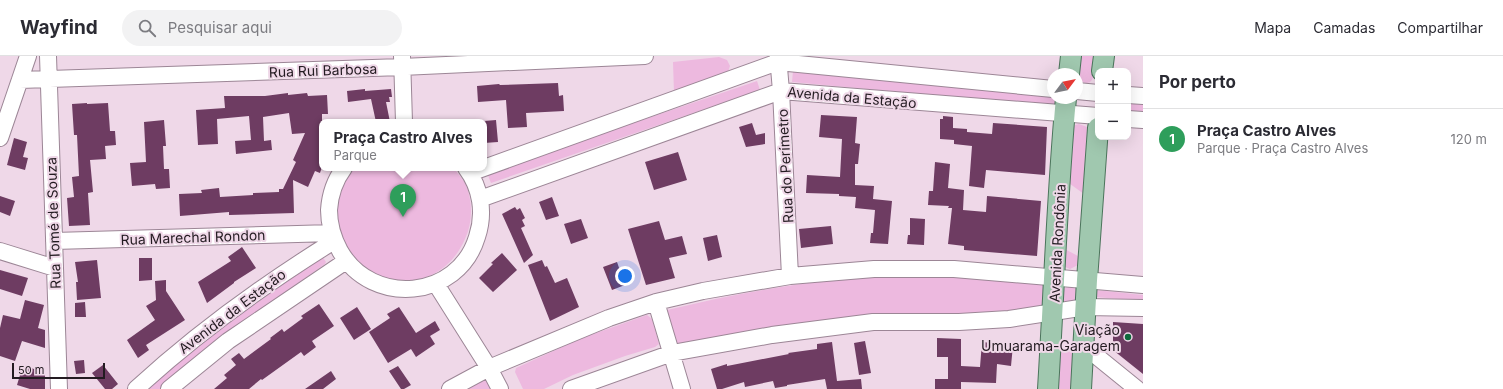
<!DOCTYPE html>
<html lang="pt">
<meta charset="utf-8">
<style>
:root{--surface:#fff;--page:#f2f2f3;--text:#2b2b33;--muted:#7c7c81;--line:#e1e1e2;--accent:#0e693c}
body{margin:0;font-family:Inter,sans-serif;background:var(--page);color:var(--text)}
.controls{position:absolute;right:12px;top:12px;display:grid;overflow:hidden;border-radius:8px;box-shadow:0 4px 16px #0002}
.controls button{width:36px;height:36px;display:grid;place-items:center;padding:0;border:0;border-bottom:1px solid var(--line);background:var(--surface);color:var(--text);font:20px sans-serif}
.compass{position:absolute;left:1047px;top:12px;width:36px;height:36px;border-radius:50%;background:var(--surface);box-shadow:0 4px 16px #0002;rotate:58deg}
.scale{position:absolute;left:12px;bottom:10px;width:93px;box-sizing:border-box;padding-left:4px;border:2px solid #231b21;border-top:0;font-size:11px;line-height:14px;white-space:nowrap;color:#231b21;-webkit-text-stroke:3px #efd8e8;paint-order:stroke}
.you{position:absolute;left:625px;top:220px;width:14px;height:14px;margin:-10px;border:3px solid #fff;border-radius:50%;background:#1a73e8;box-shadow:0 0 0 6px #1a73e833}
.badge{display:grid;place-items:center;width:26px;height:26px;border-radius:50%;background:var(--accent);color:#fff;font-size:13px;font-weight:700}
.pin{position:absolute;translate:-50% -33px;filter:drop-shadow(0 1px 2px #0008)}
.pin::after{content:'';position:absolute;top:21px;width:14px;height:12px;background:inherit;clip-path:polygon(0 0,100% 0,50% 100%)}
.popup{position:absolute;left:319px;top:63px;width:168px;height:52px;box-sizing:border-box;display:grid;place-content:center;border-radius:8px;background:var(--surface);filter:drop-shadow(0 1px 3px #0005);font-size:13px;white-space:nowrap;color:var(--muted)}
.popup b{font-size:15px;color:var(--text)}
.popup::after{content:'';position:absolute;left:50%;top:100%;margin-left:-8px;border:8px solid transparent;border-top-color:var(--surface)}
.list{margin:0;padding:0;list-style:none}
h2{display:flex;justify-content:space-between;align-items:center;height:52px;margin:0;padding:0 16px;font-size:17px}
h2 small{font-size:13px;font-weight:400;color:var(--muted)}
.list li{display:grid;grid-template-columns:26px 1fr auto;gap:12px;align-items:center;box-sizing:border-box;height:60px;padding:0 16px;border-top:1px solid var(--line)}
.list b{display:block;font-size:15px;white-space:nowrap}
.list p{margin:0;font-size:13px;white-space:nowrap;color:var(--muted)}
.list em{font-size:13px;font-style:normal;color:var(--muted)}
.icon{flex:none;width:22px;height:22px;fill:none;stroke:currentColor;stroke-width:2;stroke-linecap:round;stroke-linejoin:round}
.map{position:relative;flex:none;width:1143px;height:333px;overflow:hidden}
header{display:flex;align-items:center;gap:24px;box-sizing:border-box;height:56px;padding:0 20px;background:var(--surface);border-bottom:1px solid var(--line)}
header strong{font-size:19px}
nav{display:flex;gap:22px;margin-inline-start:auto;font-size:14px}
.search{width:280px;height:36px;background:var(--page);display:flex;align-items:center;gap:10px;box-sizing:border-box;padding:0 14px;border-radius:22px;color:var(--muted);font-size:15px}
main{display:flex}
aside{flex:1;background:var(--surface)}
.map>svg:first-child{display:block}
.green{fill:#edb9df}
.building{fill:#6e3c62}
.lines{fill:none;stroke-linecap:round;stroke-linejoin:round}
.minor-casing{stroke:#9c8696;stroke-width:18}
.major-casing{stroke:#4b745b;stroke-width:22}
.minor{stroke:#fff;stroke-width:16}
.major{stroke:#a0c8af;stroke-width:20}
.poi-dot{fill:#0e693c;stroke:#efd8e8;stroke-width:1.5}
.labels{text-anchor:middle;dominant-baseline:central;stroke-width:4;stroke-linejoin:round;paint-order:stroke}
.street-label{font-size:14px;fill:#231b21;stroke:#efd8e8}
.poi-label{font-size:14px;fill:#231b21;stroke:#efd8e8;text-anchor:end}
</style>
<header>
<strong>Wayfind</strong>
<div class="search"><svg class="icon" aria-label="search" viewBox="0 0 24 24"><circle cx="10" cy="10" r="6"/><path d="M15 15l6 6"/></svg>Pesquisar aqui</div>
<nav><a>Mapa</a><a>Camadas</a><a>Compartilhar</a></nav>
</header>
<main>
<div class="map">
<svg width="1143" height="333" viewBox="0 0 1143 333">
<rect width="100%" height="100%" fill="#efd8e8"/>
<path class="green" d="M1078,0H1096C1095,11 1096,37 1078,23Z
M719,1L727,4L730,10L728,16L674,37L673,6Z
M793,15L1053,39V42H1059L1058,51L792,26Z
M757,25L760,34L491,127L487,117Z
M1128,47L1143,49V60L1128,58Z
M1079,68L1087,71L1090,76L1084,138L1066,125L1071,73L1075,69Z
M351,112H454C457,117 462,122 465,127C473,144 473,166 465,183C429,265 309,214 340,130C342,124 347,118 351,112Z
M1061,191L1078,200V209L1070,213L1063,210Z
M322,200L326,206L325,208L257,256L163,333H148L177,307L252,248Z
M889,221L979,222L1034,226L1046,229L1047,252L992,258L964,257L933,258L836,264L788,269L678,291L667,254C722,241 777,230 833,224C852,222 870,222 889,221Z
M1071,231L1077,233L1079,245L1065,248L1063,246V234L1065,232Z
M1096,234L1143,239V245L1095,241Z
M647,259L652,263L659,288L655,291L625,300L573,319L544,333H523L515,316L516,312L582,282Z
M1065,291L1071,294L1074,300L1072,333H1055L1059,294Z
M481,322L488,324L492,333H462Z"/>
<path class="building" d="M558,27L559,40L563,39L564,55L526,57L527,71L508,72L506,44L478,46L477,30L499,28L500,29Z
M365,33V35L391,33L392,41H389L390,46H386L390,66H376L371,43L348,46L347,35Z
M288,37V39L307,37L308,40L327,39L328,58H322V111L320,117L315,115L308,131L293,124L294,157L229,159V156L180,160L179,138L202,137L201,134L219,132L220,141L253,139V137L279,136V133H283L296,106L293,104L305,77L292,78L289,57L263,61L264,85L271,84L272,94L236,98L235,85L251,84L249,60L217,63L218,88L198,89L196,54L225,52L224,40H265Z
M87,47V48L108,47L110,75H115L116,89L105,90L106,103L90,104L93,136L88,137L90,169L69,170L67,142L74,141L72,121L79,120L77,79H74L72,48Z
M821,59L857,61L855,87L860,88L858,108H855V129L874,130L873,143L892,145L888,188L870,187L871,177H873L875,154L855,152L856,141L839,140V138L806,137L807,119L840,121L842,83L819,81Z
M943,60L953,61V72L967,73V76L992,78L993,67L1047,71L1045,119L986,114L984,132L969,130L972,90L954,88V84L940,83V63H943Z
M164,64L166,90H163L164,113H169L170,132L156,133L155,128L132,130L130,107L146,106L144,66Z
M496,64L498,86L484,87V65Z
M752,67L756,79L765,77V88L746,91L739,71Z
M14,82L27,86L23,101L28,102L25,114L7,109Z
M678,96L687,124L654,134L645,106Z
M935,106L950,108L948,132L964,134L963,154L986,156L987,140L1041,145L1037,200L964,194V190L948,188L952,152H948L949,150L928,149L929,135H933Z
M0,140L15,145L10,160L0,156Z
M552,141L559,160L546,164L539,146Z
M515,151L517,154L520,152L525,162L522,164L525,170L521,172L533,199L524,207L502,158Z
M910,162L925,163L924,189L907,188L908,179H910Z
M581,163L588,182L571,188L564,168Z
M659,165L665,184L682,180L687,198L669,202L675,222L646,229L628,173Z
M831,170L833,188L801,192L799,173Z
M717,179L722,201L708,205L703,182Z
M242,191L256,212L234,226V227L207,247L198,226L231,205L228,201Z
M502,197L517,214L493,236L479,222L493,208L491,207Z
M139,202H152V224L139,225Z
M97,204L101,242L77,244L76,226H78L75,206Z
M542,204L545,211L547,210L555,227L567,222L579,251L550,265L528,209Z
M617,206L625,229L612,234L603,211Z
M0,214L28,222L22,240L0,233Z
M166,224V235L185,264L146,289L149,294L138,302L127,284L155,264L146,250L156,244L155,225Z
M25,244L44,249L38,272L45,274V292L22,285L15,305L0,300V272L3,259L20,263Z
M85,246L86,261H75V247Z
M319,248L334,270L312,285L316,291L304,300L301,296L262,324L261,323L249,333H214L227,322L224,319L236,309L231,303L239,297L244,303L271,283L270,282L282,273L284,276L303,262L301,260Z
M357,251L371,273L354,284L340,262Z
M399,251L416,277L435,265L440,274L430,280L435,288L416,301L411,293L388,307L369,276L390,262L387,258Z
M1113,266L1143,268V318L1113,294Z
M937,282L961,283V310L980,311L982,286L1013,289L1011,310L997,308L996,327L961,326V333H935V323H948V301H937Z
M865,285L871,317L859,319L854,287Z
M832,286L837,325L861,323L862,333H827L825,323L787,329V330L775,332L773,325L745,331L744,326L722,333H717L711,313L727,308V310L789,298L788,297L817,293V288Z
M84,304L85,317L76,318L74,305Z
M23,309L45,317V333H30L17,329Z
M103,309L118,328L112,333H105L92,317Z
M398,310L411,329L404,333H401L389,315Z
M331,315L336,323L323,333H305Z"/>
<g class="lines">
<defs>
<path id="minor" d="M48,0L59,333
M402,0L404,66
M778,0L781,35L790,220
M20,24L402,11L645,0
M1077,35L1098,37
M1128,39L1143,40
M1128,63L1143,64
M0,82L28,0
M344,112C335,124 330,139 329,154C329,169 333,182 340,195C372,251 458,244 477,181C485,157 481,132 466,112
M470,117L778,6L1053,33
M480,143L781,35L1098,60
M54,185L332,177
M0,195L55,212
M436,228L489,312L500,333
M656,246L682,333
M1084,290L1137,333
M136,333C198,276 263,229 334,185
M169,333L228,285L346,205
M450,333L489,312L609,262L656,246L703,235L790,220L874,213H954L1143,229
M571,333L672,297L772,279L873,266H959L1009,263L1086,251L1143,252"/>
<path id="major" d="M1102,15L1104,0
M1069,18L1071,0
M1048,333C1054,236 1057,139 1066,42
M1081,333L1087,224L1098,72"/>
</defs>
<use href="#minor" class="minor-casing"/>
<use href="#major" class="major-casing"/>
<use href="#minor" class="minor"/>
<use href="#major" class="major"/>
</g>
<circle class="poi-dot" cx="1128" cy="281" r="4"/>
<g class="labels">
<g class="street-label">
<text transform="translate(323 14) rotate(-2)">Rua Rui Barbosa</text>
<text transform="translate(852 41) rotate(5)">Avenida da Estação</text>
<text transform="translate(785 110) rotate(-93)">Rua do Perímetro</text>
<text transform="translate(53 167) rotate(-92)">Rua Tomé de Souza</text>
<text transform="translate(193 181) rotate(-2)">Rua Marechal Rondon</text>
<text transform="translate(1057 187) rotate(-87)">Avenida Rondônia</text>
<text transform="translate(232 255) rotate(-37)">Avenida da Estação</text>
</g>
<g class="poi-label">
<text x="1120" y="273">Viação<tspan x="1120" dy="16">Umuarama-Garagem</tspan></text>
</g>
</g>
</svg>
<div class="controls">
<button>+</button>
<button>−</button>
</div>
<svg class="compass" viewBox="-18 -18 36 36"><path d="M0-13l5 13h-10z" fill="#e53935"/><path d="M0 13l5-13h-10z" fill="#7c7c81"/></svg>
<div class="scale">50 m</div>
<div class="you"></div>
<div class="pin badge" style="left:403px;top:161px;background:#2e9e5b">1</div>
<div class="popup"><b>Praça Castro Alves</b>Parque</div>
</div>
<aside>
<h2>Por perto<small></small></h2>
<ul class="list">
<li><span class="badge" style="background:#2e9e5b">1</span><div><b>Praça Castro Alves</b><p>Parque · Praça Castro Alves</p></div><em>120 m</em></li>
</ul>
</aside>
</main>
